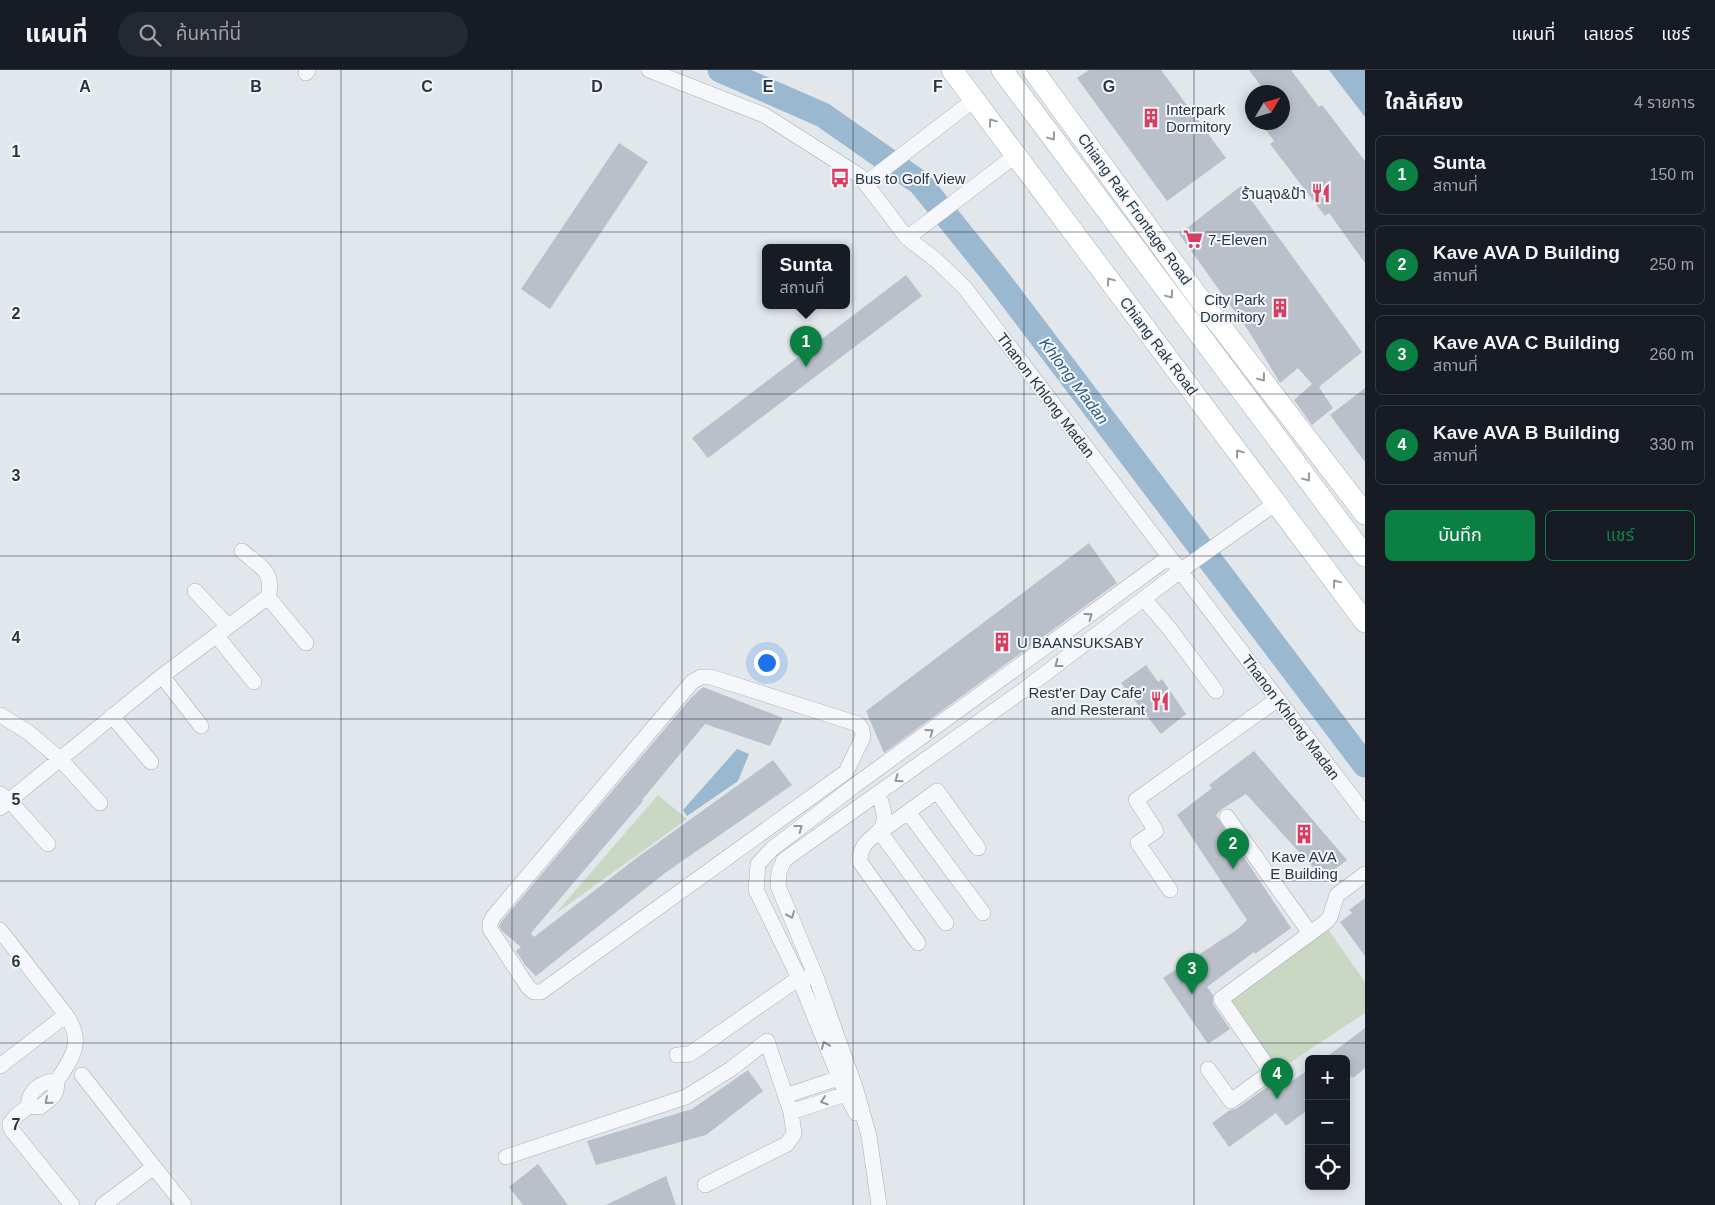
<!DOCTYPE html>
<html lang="th">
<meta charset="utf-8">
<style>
:root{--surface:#171b24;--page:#242831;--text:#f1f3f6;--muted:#9ea1a6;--line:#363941;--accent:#0b8043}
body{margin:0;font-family:Arial,"Noto Sans Thai",sans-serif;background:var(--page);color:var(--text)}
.controls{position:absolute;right:15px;bottom:15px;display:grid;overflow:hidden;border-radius:8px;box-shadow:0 2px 12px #0003}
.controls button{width:45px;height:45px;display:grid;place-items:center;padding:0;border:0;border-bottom:1px solid var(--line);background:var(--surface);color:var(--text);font:25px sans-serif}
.compass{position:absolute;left:1245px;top:15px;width:45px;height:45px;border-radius:50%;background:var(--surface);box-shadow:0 2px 12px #0003;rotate:52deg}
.you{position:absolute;left:766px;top:592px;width:18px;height:18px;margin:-12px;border:4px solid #fff;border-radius:50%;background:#1a73e8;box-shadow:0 0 0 8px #1a73e833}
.badge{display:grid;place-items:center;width:32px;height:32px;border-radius:50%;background:var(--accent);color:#fff;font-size:16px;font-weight:700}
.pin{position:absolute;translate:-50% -41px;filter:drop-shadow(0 1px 2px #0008)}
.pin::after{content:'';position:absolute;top:26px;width:18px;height:15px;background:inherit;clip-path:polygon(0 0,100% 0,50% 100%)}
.popup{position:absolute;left:762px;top:174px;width:88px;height:65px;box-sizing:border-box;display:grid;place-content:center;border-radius:8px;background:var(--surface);filter:drop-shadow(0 1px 4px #0005);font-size:16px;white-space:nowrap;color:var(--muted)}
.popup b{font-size:19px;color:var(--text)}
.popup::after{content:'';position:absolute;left:50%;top:100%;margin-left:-10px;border:10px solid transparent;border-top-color:var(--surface)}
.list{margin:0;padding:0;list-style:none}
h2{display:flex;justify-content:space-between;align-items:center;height:65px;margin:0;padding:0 20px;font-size:21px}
h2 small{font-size:16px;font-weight:400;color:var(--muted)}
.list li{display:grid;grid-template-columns:32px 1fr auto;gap:15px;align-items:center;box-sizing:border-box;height:80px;margin:0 10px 10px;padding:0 10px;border:1px solid var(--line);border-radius:8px}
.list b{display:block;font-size:19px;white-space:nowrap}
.list p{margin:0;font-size:16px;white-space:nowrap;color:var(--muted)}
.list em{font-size:16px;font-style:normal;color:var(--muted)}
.actions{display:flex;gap:10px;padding:15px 20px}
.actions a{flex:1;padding:11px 0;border:1px solid var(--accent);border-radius:8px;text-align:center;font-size:18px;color:var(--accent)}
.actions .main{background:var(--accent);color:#fff}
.icon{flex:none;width:28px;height:28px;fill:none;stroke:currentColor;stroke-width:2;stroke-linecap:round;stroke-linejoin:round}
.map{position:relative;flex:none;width:1365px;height:1135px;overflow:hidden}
header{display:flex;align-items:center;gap:30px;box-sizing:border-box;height:70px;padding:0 25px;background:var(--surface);border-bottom:1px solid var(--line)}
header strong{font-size:24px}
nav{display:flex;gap:28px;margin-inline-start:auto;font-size:18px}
.search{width:350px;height:45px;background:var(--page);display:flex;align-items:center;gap:12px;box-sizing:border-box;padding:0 18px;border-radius:28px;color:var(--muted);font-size:19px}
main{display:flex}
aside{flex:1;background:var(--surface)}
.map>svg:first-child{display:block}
.green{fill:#c9d7c3}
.water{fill:#9ab8cf}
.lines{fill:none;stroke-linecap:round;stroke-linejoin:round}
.river{stroke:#9ab8cf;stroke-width:25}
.building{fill:#b9c0ca}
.street-casing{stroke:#a6aeb7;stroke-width:16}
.secondary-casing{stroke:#a6aeb7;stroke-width:22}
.street{stroke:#f6f7fa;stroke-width:15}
.secondary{stroke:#fff;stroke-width:21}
.oneway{stroke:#949aa2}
.oneway2{stroke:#8f96a0}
.grid{fill:none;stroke:#283546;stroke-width:1;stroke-opacity:0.55}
.labels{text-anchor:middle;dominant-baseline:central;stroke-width:4;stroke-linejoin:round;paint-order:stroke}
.poi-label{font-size:15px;fill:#283546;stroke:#f2f6f9;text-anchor:start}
.street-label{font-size:15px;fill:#283546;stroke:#f2f6f9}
.water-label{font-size:16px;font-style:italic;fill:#2e587e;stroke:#f2f6f9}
.grid-label{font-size:16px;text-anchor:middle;font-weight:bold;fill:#283546;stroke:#f2f6f9;stroke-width:4;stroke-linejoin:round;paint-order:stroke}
</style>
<header>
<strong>แผนที่</strong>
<div class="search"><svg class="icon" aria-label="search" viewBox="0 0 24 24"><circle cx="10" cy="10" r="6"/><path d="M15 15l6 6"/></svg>ค้นหาที่นี่</div>
<nav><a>แผนที่</a><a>เลเยอร์</a><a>แชร์</a></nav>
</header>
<main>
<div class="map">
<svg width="1365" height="1135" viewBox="0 0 1365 1135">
<rect width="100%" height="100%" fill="#e2e7ec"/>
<path class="green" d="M658,725L687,749L555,844Z
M1323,852L1365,912V943L1276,1002L1221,924Z"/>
<path class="water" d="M1329,0H1365V47Z
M737,679L749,684L738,711L687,746L683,740Z"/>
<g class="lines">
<path class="river" d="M720,0L823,45L920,113L999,211L1365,695"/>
</g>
<path class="building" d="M1089,0H1161L1226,88L1167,131L1077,8Z
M1249,0H1291L1319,37L1322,35L1365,91V193L1329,143L1325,146L1270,74L1274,71L1260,52H1282V22H1252L1261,16Z
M619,73L648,92L550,239L521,219Z
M1241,116L1362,282L1319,317L1333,338L1312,355L1294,330L1312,314L1298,298L1280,313L1250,263L1179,164Z
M906,205L922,226L708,388L692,368Z
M1365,318V392L1330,345Z
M1089,473L1117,513L884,683L866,641Z
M1146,595L1158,612L1162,609L1186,644L1161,664L1121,613Z
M703,617L783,648L770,676L705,654L642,730L643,731L531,863L534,867L638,787L773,690L792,715L665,803L536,906L525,895L516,881L521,877L502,861L499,856L501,852L691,628Z
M1254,681L1347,790L1323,808L1246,724L1222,739L1216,745L1291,858L1255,884L1254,882L1207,917L1213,925V934L1230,959L1208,974L1163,908L1238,859L1247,850L1177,745L1212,718L1209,715Z
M1365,828V886L1340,852L1352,843L1349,840Z
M1365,958V998L1353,1008L1352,1006L1346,1011V989H1324Z
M1309,999V1039L1286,1056L1276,1043L1229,1077L1212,1053L1230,1040L1236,1039L1274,1012L1280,1020Z
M748,1000L763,1021L706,1065L596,1095L587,1071L692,1039Z
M538,1094L568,1135H523L509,1117Z
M666,1106L676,1135H606Z"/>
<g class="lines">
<defs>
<path id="street" d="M649,0L764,45L860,106L907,168L936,190L965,218L1365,744
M306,3L308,0
M866,113L975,29
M907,168L1016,85
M195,521L228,556
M268,527L306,573
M1144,529L1169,558L1216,621
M216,565L254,612
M162,606L201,656
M701,607H711L858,654L862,660L863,667L846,702L541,922H534L528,917L490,859V853L493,847L692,612Z
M0,645L28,662L61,690L100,733
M112,646L151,692
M0,724L9,730L48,774
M878,724C899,773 859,758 860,792L918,873
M0,738L162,606L268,527C275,501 259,496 242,481
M908,742L937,721L978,778
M1227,747L1310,863
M1170,820L1138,773L1156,761L1136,730L1278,629
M946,853L880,762L908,742L983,843
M0,860L66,945C85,972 72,988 56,1012C59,1025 49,1030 40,1037L29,1036
M677,985L690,984L799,908H807
M0,996L66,945
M1208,999L1231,1031L1271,1002L1221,929L1327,851L1330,847L1337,825L1365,804
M82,1005L154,1097
M785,1026L839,1008L848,1007
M29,1036L16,1046L10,1054L11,1059L72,1135
M29,1036C26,1023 43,1009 56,1012
M791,1042L855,1021
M856,1043L846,1024L799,908L756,820L758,794L772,779L854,716L1169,487
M506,1087L686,1027L731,999L767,971L791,1042L794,1064L787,1074L705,1115
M103,1135L154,1097L184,1135
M879,1135L869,1066L856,1020L816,907L778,816L779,802L784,790L1025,619L1180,501L1276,433"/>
<path id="secondary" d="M952,0L1365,552
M1002,0L1365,486
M1033,0L1199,228L1365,444"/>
</defs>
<use href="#street" class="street-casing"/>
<use href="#secondary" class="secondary-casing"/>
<use href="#street" class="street"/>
<use href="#secondary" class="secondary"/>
</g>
<defs><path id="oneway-chevron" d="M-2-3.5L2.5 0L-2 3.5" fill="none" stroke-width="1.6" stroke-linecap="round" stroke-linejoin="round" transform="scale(1.25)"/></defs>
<g class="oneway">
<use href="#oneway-chevron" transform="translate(992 52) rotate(-127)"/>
<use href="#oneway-chevron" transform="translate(1052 67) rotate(53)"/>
<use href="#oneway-chevron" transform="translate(1110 211) rotate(-127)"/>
<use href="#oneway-chevron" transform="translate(1170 225) rotate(53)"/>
<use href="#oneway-chevron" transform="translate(1262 308) rotate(53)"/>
<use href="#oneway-chevron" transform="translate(1239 383) rotate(-127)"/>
<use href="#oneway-chevron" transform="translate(1307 408) rotate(53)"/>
<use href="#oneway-chevron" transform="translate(1336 513) rotate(-127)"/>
</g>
<g class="oneway2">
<use href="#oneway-chevron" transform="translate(1089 546) rotate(-36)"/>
<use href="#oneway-chevron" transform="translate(1058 594) rotate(143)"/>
<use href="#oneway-chevron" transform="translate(930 662) rotate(-36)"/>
<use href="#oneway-chevron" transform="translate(898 709) rotate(145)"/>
<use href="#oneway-chevron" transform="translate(799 758) rotate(-37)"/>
<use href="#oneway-chevron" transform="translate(791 845) rotate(66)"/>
<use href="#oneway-chevron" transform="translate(825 975) rotate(-112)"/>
<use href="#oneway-chevron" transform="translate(48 1031) rotate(139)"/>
<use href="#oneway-chevron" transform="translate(824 1031) rotate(162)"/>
</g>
<path class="grid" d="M171,0V1135M341,0V1135M512,0V1135M682,0V1135M853,0V1135M1024,0V1135M1194,0V1135M0,162H1365M0,324H1365M0,486H1365M0,649H1365M0,811H1365M0,973H1365"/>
<defs>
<symbol id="building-bare" viewBox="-9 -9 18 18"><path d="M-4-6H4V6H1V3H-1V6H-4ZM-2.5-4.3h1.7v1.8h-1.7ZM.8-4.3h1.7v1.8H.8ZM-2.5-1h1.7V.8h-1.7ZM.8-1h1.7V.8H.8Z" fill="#db3d61" stroke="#f2f6f9" stroke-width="2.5" paint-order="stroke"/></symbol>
<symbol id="bus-bare" viewBox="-9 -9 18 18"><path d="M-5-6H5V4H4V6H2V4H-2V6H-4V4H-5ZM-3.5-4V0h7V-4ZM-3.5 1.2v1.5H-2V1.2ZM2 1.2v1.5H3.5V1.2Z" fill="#db3d61" stroke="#f2f6f9" stroke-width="2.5" paint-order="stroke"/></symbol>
<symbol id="restaurant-bare" viewBox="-9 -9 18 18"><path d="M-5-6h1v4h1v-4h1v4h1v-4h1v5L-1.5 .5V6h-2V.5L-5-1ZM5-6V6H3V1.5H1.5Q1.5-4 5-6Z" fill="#db3d61" stroke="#f2f6f9" stroke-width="2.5" paint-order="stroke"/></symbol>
<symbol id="supermarket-bare" viewBox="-9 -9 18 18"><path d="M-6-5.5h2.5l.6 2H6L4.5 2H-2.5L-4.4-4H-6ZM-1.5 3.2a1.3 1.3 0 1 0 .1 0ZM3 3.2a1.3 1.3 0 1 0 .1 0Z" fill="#db3d61" stroke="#f2f6f9" stroke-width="2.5" paint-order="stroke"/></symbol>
</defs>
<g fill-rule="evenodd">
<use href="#building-bare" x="1137" y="34" width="28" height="28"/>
<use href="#bus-bare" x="826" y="94" width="28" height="28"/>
<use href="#restaurant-bare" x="1307" y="109" width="28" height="28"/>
<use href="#supermarket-bare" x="1179" y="155" width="28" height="28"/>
<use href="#building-bare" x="1266" y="224" width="28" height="28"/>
<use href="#building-bare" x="988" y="558" width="28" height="28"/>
<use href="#restaurant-bare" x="1146" y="617" width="28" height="28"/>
<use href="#building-bare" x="1290" y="750" width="28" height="28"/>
</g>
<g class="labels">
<g class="poi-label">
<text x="1166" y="39">Interpark<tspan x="1166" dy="17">Dormitory</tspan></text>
<text x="855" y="108">Bus to Golf View</text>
<text x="1306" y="123" text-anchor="end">ร้านลุง&amp;ป้า</text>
<text x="1208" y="169">7-Eleven</text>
<text x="1265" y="229" text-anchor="end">City Park<tspan x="1265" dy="17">Dormitory</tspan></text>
<text x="1017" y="572">U BAANSUKSABY</text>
<text x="1145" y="622" text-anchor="end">Rest'er Day Cafe'<tspan x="1145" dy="17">and Resterant</tspan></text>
<text x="1304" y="786" text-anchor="middle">Kave AVA<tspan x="1304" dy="17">E Building</tspan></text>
</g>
<g class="street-label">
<text transform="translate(1135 139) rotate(54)">Chiang Rak Frontage Road</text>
<text transform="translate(1159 276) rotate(53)">Chiang Rak Road</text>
<text transform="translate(1046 325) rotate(53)">Thanon Khlong Madan</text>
<text transform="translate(1291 647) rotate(53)">Thanon Khlong Madan</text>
</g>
<g class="water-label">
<text transform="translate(1074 311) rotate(53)">Khlong Madan</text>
</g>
</g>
<g class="grid-label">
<text x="85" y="22">A</text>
<text x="256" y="22">B</text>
<text x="427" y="22">C</text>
<text x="597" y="22">D</text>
<text x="768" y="22">E</text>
<text x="938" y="22">F</text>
<text x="1109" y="22">G</text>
<text x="16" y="87">1</text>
<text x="16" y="249">2</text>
<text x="16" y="411">3</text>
<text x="16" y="573">4</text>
<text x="16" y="735">5</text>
<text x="16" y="897">6</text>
<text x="16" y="1060">7</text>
</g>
</svg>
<div class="controls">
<button>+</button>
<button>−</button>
<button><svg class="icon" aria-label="locate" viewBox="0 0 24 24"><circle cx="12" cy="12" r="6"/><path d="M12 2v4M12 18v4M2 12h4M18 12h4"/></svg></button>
</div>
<svg class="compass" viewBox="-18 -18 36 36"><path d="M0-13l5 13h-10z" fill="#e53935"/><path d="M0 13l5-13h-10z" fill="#9ea1a6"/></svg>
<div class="you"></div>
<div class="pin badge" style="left:806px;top:297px">1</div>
<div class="popup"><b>Sunta</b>สถานที่</div>
<div class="pin badge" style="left:1233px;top:799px">2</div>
<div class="pin badge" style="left:1192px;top:924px">3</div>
<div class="pin badge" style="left:1277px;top:1029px">4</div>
</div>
<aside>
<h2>ใกล้เคียง<small>4 รายการ</small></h2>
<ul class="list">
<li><span class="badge">1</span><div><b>Sunta</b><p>สถานที่</p></div><em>150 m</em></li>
<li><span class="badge">2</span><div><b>Kave AVA D Building</b><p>สถานที่</p></div><em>250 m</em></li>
<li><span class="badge">3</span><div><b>Kave AVA C Building</b><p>สถานที่</p></div><em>260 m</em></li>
<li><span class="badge">4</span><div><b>Kave AVA B Building</b><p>สถานที่</p></div><em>330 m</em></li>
</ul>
<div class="actions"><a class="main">บันทึก</a><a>แชร์</a></div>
</aside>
</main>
